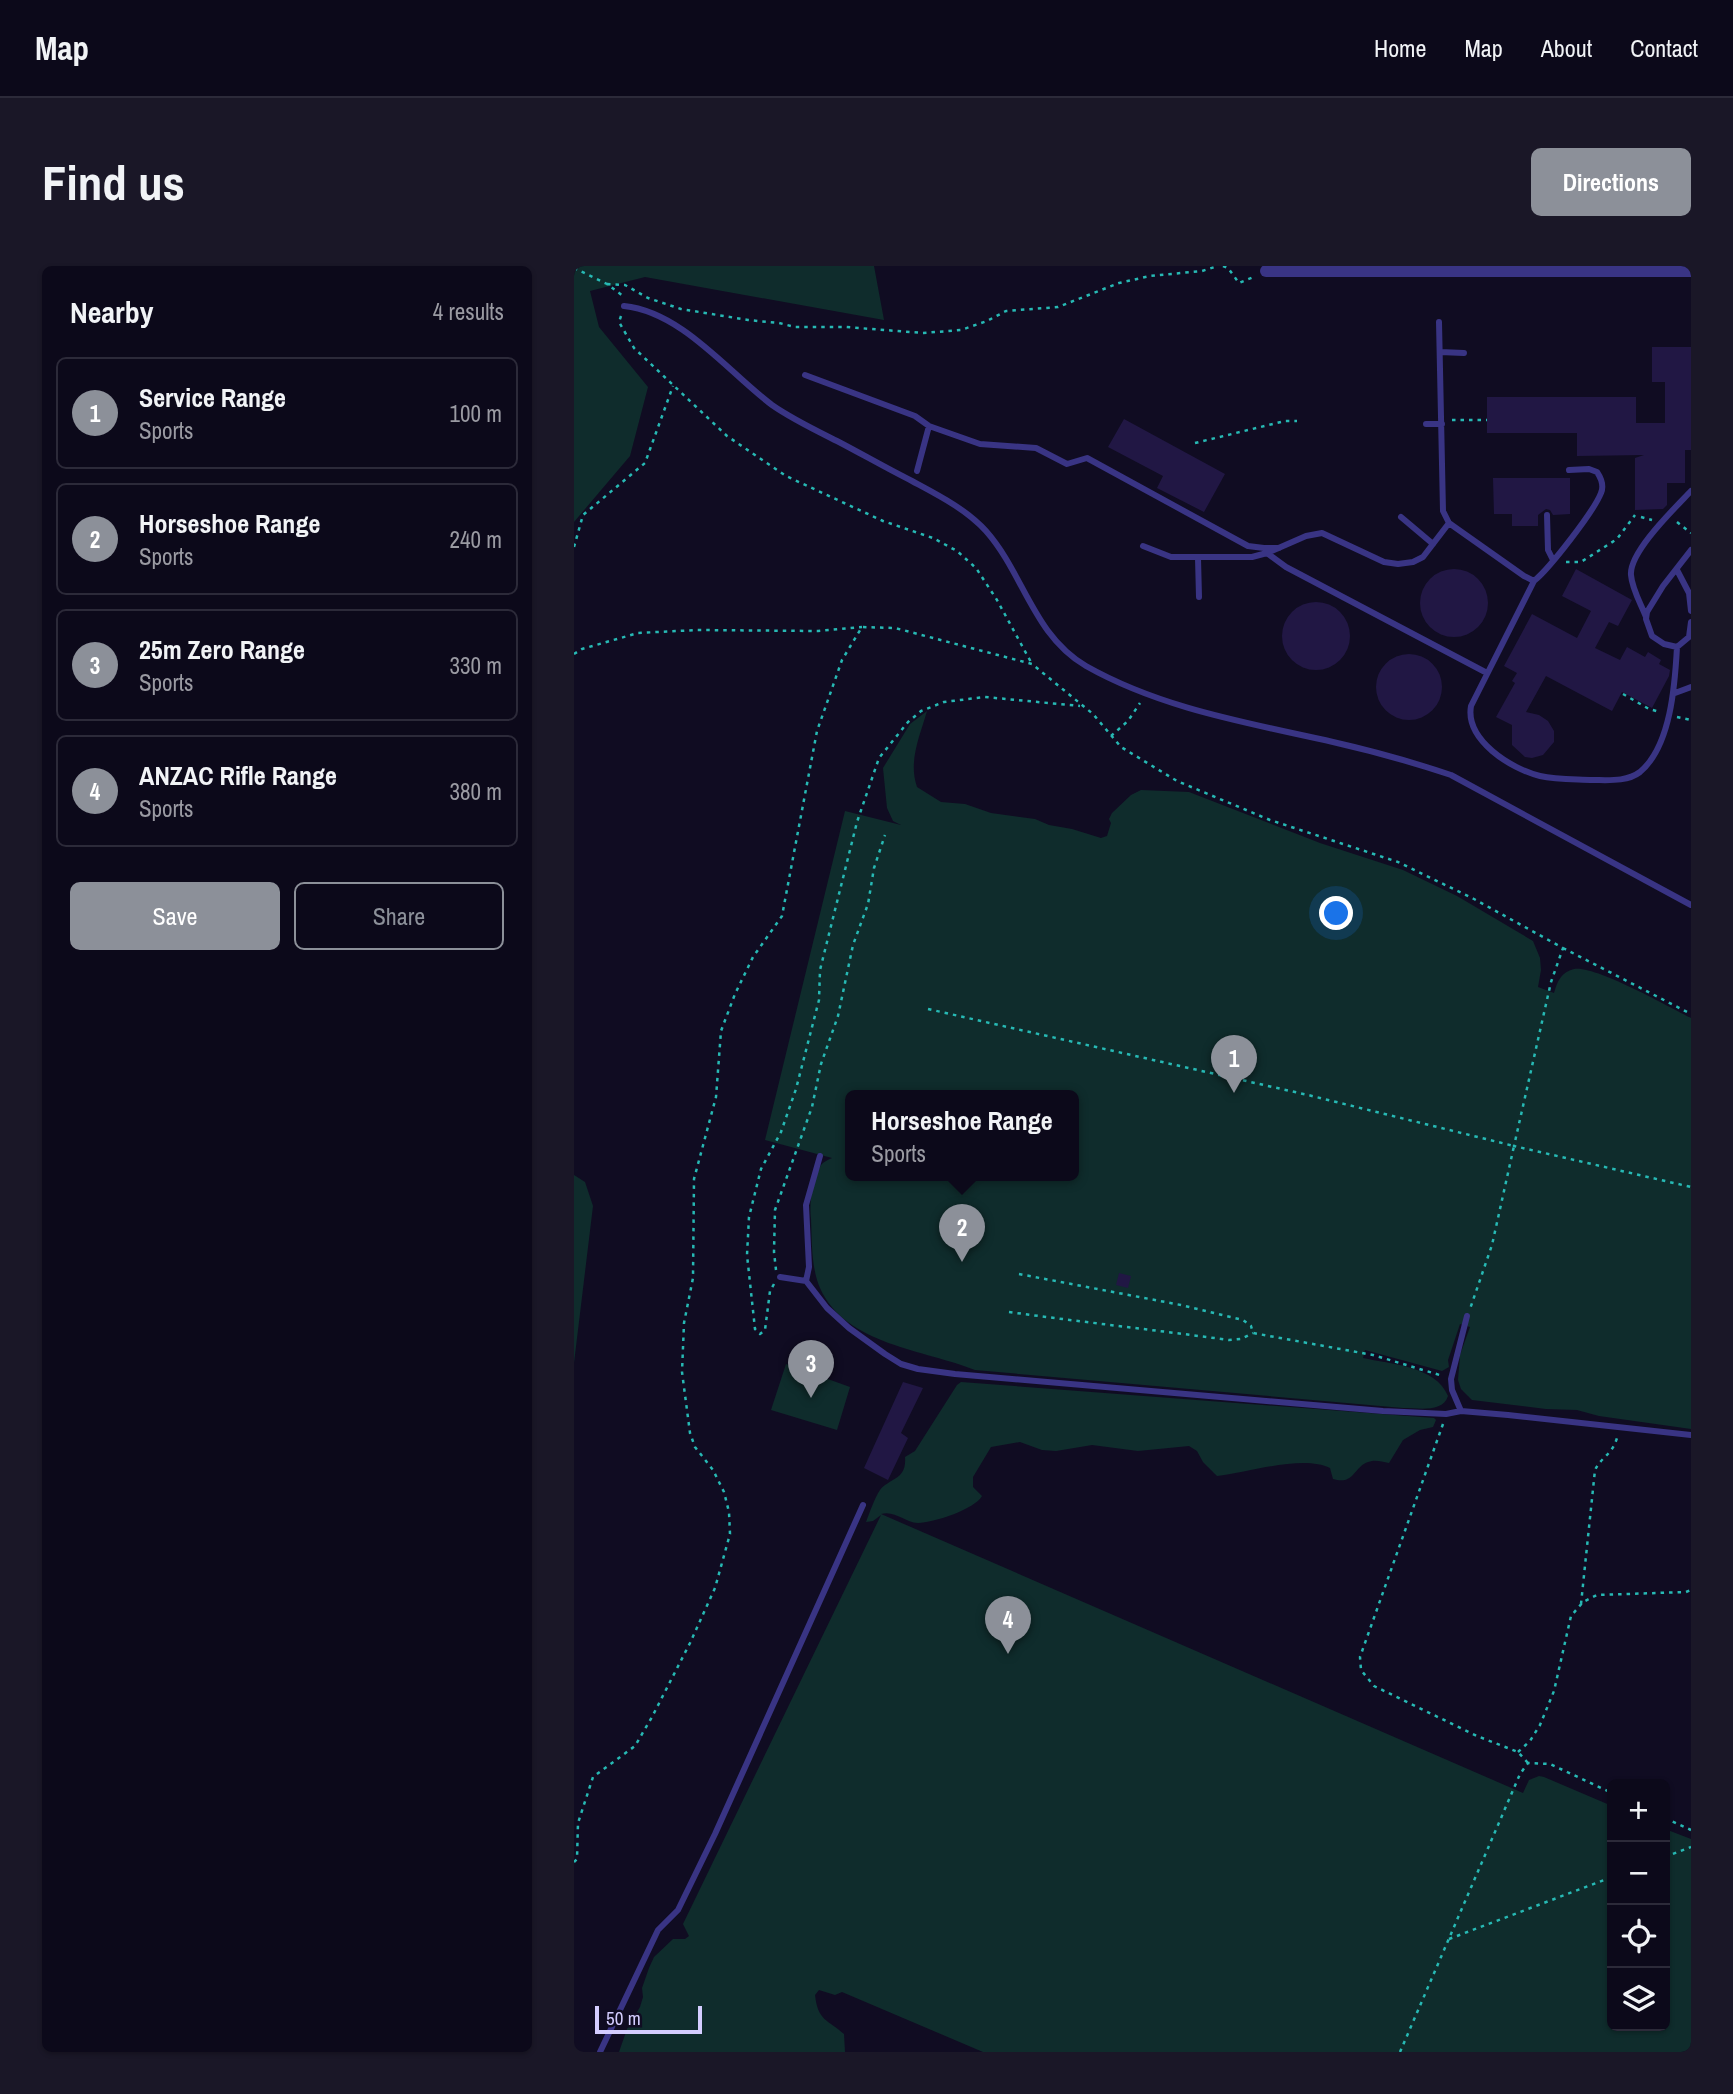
<!DOCTYPE html>
<meta charset="utf-8">
<style>
:root{--surface:#0c091a;--page:#1a1727;--text:#f1f3f6;--muted:#9a9aa2;--line:#2c2a39;--accent:#8c9099}
body{margin:0;font-family:"Archivo Narrow",sans-serif;background:var(--page);color:var(--text)}
.controls{position:absolute;right:21px;bottom:21px;display:grid;overflow:hidden;border-radius:10px;box-shadow:0 2px 5px #0004}
.controls button{width:63px;height:63px;display:grid;place-items:center;padding:0;border:0;border-bottom:2px solid var(--line);background:var(--surface);color:var(--text);font:35px sans-serif}
.scale{position:absolute;left:21px;bottom:18px;width:107px;box-sizing:border-box;padding-left:7px;border:4px solid #d4cdff;border-top:0;font-size:19px;line-height:24px;white-space:nowrap;color:#d4cdff;-webkit-text-stroke:5px #100c22;paint-order:stroke}
.you{position:absolute;left:763px;top:648px;width:24px;height:24px;margin:-18px;border:5px solid #fff;border-radius:50%;background:#1a73e8;box-shadow:0 0 0 10px #1a73e833}
.badge{display:grid;place-items:center;width:46px;height:46px;border-radius:50%;background:var(--accent);color:#fff;font-size:23px;font-weight:700}
.pin{position:absolute;translate:-50% -58px;filter:drop-shadow(0 2px 4px #0008)}
.pin::after{content:'';position:absolute;top:37px;width:24px;height:21px;background:inherit;clip-path:polygon(0 0,100% 0,50% 100%)}
.popup{position:absolute;left:271px;top:824px;width:234px;height:91px;box-sizing:border-box;display:grid;place-content:center;border-radius:10px;background:var(--surface);filter:drop-shadow(0 2px 5px #0005);font-size:23px;white-space:nowrap;color:var(--muted)}
.popup b{font-size:26px;color:var(--text)}
.popup::after{content:'';position:absolute;left:50%;top:100%;margin-left:-14px;border:14px solid transparent;border-top-color:var(--surface)}
.list{margin:0;padding:0;list-style:none}
h2{display:flex;justify-content:space-between;align-items:center;height:91px;margin:0;padding:0 28px;font-size:30px}
h2 small{font-size:23px;font-weight:400;color:var(--muted)}
.list li{display:grid;grid-template-columns:46px 1fr auto;gap:21px;align-items:center;box-sizing:border-box;height:112px;margin:0 14px 14px;padding:0 14px;border:2px solid var(--line);border-radius:10px}
.list b{display:block;font-size:26px;white-space:nowrap}
.list p{margin:0;font-size:23px;white-space:nowrap;color:var(--muted)}
.list em{font-size:23px;font-style:normal;color:var(--muted)}
.actions{display:flex;gap:14px;padding:21px 28px}
.actions a{flex:1;padding:16px 0;border:2px solid var(--accent);border-radius:10px;text-align:center;font-size:24px;color:var(--accent)}
.actions .main{background:var(--accent);color:#fff}
.icon{flex:none;width:38px;height:38px;fill:none;stroke:currentColor;stroke-width:2;stroke-linecap:round;stroke-linejoin:round}
.map{position:relative;flex:none;width:1117px;height:1786px;overflow:hidden;border-radius:10px}
header{display:flex;align-items:center;gap:42px;box-sizing:border-box;height:98px;padding:0 35px;background:var(--surface);border-bottom:2px solid var(--line)}
header strong{font-size:33px}
nav{display:flex;gap:38px;margin-inline-start:auto;font-size:24px}
.intro{display:flex;align-items:center;justify-content:space-between;box-sizing:border-box;height:168px;padding:0 42px}
h1{margin:0;font-size:49px}
.button{padding:18px 32px;border-radius:10px;background:var(--accent);color:#fff;font-size:24px;font-weight:700}
main{display:flex;gap:42px;padding:0 42px}
aside{flex:1;background:var(--surface);border-radius:10px;box-shadow:0 2px 5px #0004}
.map>svg:first-child{display:block}
.green{fill:#0f2c2c;fill-rule:evenodd}
.building{fill:#211744}
.lines{fill:none;stroke-linecap:round;stroke-linejoin:round}
.path{stroke:#27b9b4;stroke-width:2.5;stroke-dasharray:3.5 5;stroke-linecap:butt}
.lane{stroke:#393484;stroke-width:6}
.street{stroke:#393484;stroke-width:12}
</style>
<header>
<strong>Map</strong>
<nav><a>Home</a><a>Map</a><a>About</a><a>Contact</a></nav>
</header>
<div class="intro"><h1>Find us</h1><a class="button">Directions</a></div>
<main>
<aside>
<h2>Nearby<small>4 results</small></h2>
<ul class="list">
<li><span class="badge">1</span><div><b>Service Range</b><p>Sports</p></div><em>100 m</em></li>
<li><span class="badge">2</span><div><b>Horseshoe Range</b><p>Sports</p></div><em>240 m</em></li>
<li><span class="badge">3</span><div><b>25m Zero Range</b><p>Sports</p></div><em>330 m</em></li>
<li><span class="badge">4</span><div><b>ANZAC Rifle Range</b><p>Sports</p></div><em>380 m</em></li>
</ul>
<div class="actions"><a class="main">Save</a><a>Share</a></div>
</aside>
<div class="map">
<svg width="1117" height="1786" viewBox="0 0 1117 1786">
<rect width="100%" height="100%" fill="#100c22"/>
<path class="green" d="M0,0H300L310,54L71,11L16,25L25,61L74,121L56,190L0,256Z
M353,445C346,470 334,495 343,521L367,536L391,538L417,547L461,553L475,559L498,563L527,572L533,570L537,557L535,553L538,547L557,529L567,524L615,526L746,577L829,604L883,630L959,675L966,692L967,704L964,721L980,727C983,716 987,706 1000,703C1021,699 1095,741 1117,752V1163L1025,1150L1003,1144L972,1143L898,1134L887,1123L884,1114L886,1089L896,1061L886,1058L874,1094L875,1101L868,1105L791,1084L789,1092C816,1098 862,1100 874,1130C869,1147 844,1142 829,1142L401,1104C352,1084 271,1079 246,1022C237,1001 238,975 237,953C235,938 238,915 246,901C248,896 254,894 258,892L191,874L271,545L327,559L319,555L313,542L309,502L336,458ZM276,830H500V910H276Z
M0,909L11,916L19,940L0,1097Z
M212,1098L276,1121L263,1164L197,1144Z
M387,1116L860,1152L862,1154L859,1161L846,1164L829,1174L815,1197C809,1196 803,1194 798,1195C779,1198 782,1220 759,1213L756,1202C729,1188 673,1207 643,1210L629,1196L623,1185L615,1180L564,1185L518,1179L482,1185L468,1184L446,1176L417,1181L399,1211V1221L408,1230C401,1243 359,1257 344,1257C330,1256 321,1244 307,1248L949,1527L955,1514L965,1510L970,1511L1038,1540V1760H1091V1563L1117,1573V1786H409L268,1726L261,1729L245,1724L241,1729C244,1755 253,1753 270,1768L271,1786H45L53,1763L66,1741L69,1731L68,1722L75,1702L80,1691L99,1673H111L115,1670L109,1658L307,1249L299,1255L292,1256C296,1246 300,1233 306,1224C315,1212 333,1214 331,1191L341,1185L383,1119Z"/>
<path class="building" d="M1078,81H1117V184H1111V217H1093V239L1089,243L1061,244V192L1070,189L1003,190V167H913V131H1062V157H1091V116H1078Z
M550,153L651,208L630,246L583,222L589,210L534,181Z
M919,212H996V248L979,249L976,244L972,243L964,249V260H938V248H920Z
M1002,303L1058,334L1044,360L1035,356L1021,382L1046,394L1053,381L1071,391L1074,386L1087,394L1085,398L1096,404L1095,410L1078,442L1048,426L1038,445L972,410L952,446L965,449L974,455L980,465V476L969,489L958,492L951,491L938,479V459L922,451L941,417L938,415L943,407L930,400L958,348L1003,372L1017,345L988,330Z
M846 337a34 34 0 1 1 68 0a34 34 0 1 1-68 0Z
M708 370a34 34 0 1 1 68 0a34 34 0 1 1-68 0Z
M802 421a33 33 0 1 1 66 0a33 33 0 1 1-66 0Z
M545,1007L557,1010L554,1022L542,1019Z
M329,1116L349,1122L327,1167L334,1172L314,1214L290,1202Z"/>
<g class="lines">
<path class="path" d="M649,0L654,2L665,17L682,10
M0,2L33,18L49,30
M33,18L51,19L74,32L107,43L174,54L205,57L221,61H272L349,67L387,64L413,55L432,45L484,41L545,17L576,10L628,5L644,0
M47,50L45,56L60,82L153,170L212,210L309,255L359,272L383,285L402,302L423,334L458,398
M878,154H913
M621,177L711,155H723
M1067,251L1078,254
M1103,256L1117,267
M0,281L9,249L71,197L99,120
M992,296H1007L1043,273L1061,249
M0,388L8,383L64,367L123,364L244,365L288,361
M1049,428L1075,443L1086,446
M1103,451L1117,454
M537,470L554,455L566,437
M989,682L1117,748
M354,743L734,829L940,880L918,979L896,1043
M202,1004L200,986L201,944L238,841L247,798L264,750L279,679L294,638L300,602L311,569
M445,1008L607,1039L669,1054L677,1060L679,1067L799,1089L869,1110
M200,1018L196,1025L191,1064L186,1068L181,1063L173,989L175,951L187,903L207,866L222,823L245,734L246,704L283,556L305,492L334,456L347,445L370,436L411,431L506,440
M435,1046C508,1056 581,1064 655,1074L667,1073L679,1067
M869,1158L786,1391L787,1404L800,1420L903,1470L944,1486L954,1497
M1007,1338L1021,1204C1027,1191 1038,1189 1043,1172
M944,1486L956,1475L966,1459L980,1425L997,1350L1009,1336L1023,1329L1112,1326L1117,1324
M1091,1552L1117,1564
M1091,1591L1117,1581
M0,1596L3,1593L4,1557L19,1511L61,1480L78,1451L116,1377L141,1322L156,1268L155,1246L150,1226L139,1204L121,1181L116,1167L108,1106L110,1057L119,1012L120,913L142,831L147,765L161,728L179,691L208,650L243,465L268,394L288,361L321,362L458,398L519,448L547,481L603,515L696,554L824,596L900,633L989,682L977,716L940,880L1117,921
M875,1673L1038,1611
M826,1786L946,1508L954,1497L976,1498L1038,1527"/>
<path class="lane" d="M50,40C108,46 154,106 198,139C218,153 241,164 263,175C288,188 312,202 338,215C364,229 392,243 412,265C450,308 459,369 512,400C588,443 675,457 759,476C799,485 838,496 877,509L1117,639
M865,56L869,245L875,257L882,262L950,310L960,315L897,440C891,474 937,503 966,510C983,514 1002,513 1019,514C1034,514 1053,516 1066,506C1097,480 1101,418 1103,381
M866,86L890,87
M231,109L341,150L355,160L406,178L462,182L493,198L513,192L674,280L690,282H705
M852,158H868
M343,205L355,160
M973,249L974,284L979,294
M827,251L859,278
M569,280L597,291H678L693,287L732,270L748,267L810,296L824,298L839,296L849,291L875,257
M1117,284L1089,320L1073,346L1072,353L1078,370L1090,378L1103,381L1115,371L1117,356
M693,287L712,301L913,407
M624,292L625,331
M1103,304L1115,327L1117,345
M960,315C976,302 1020,245 1027,227C1030,220 1027,212 1023,206L1015,203L995,204
M1072,351C1067,338 1058,323 1057,309C1055,286 1101,242 1117,225
M1101,427L1117,421
M246,890L232,939L235,1001L232,1015L253,1042L275,1062L311,1088L327,1098L344,1103L381,1108L809,1145L872,1148L887,1145L934,1149L1117,1169
M206,1011L232,1015
M887,1145L878,1124L877,1113L893,1050
M26,1786L84,1664L104,1644L141,1568L289,1239"/>
<path class="street" d="M692,5H1117"/>
</g>
</svg>
<div class="controls">
<button>+</button>
<button>−</button>
<button><svg class="icon" aria-label="locate" viewBox="0 0 24 24"><circle cx="12" cy="12" r="6"/><path d="M12 2v4M12 18v4M2 12h4M18 12h4"/></svg></button>
<button><svg class="icon" aria-label="layers" viewBox="0 0 24 24"><path d="M12 4l9 5-9 5-9-5zM3 14l9 5 9-5"/></svg></button>
</div>
<div class="scale">50 m</div>
<div class="you"></div>
<div class="pin badge" style="left:660px;top:827px">1</div>
<div class="pin badge" style="left:388px;top:996px">2</div>
<div class="popup"><b>Horseshoe Range</b>Sports</div>
<div class="pin badge" style="left:237px;top:1132px">3</div>
<div class="pin badge" style="left:434px;top:1388px">4</div>
</div>
</main>
